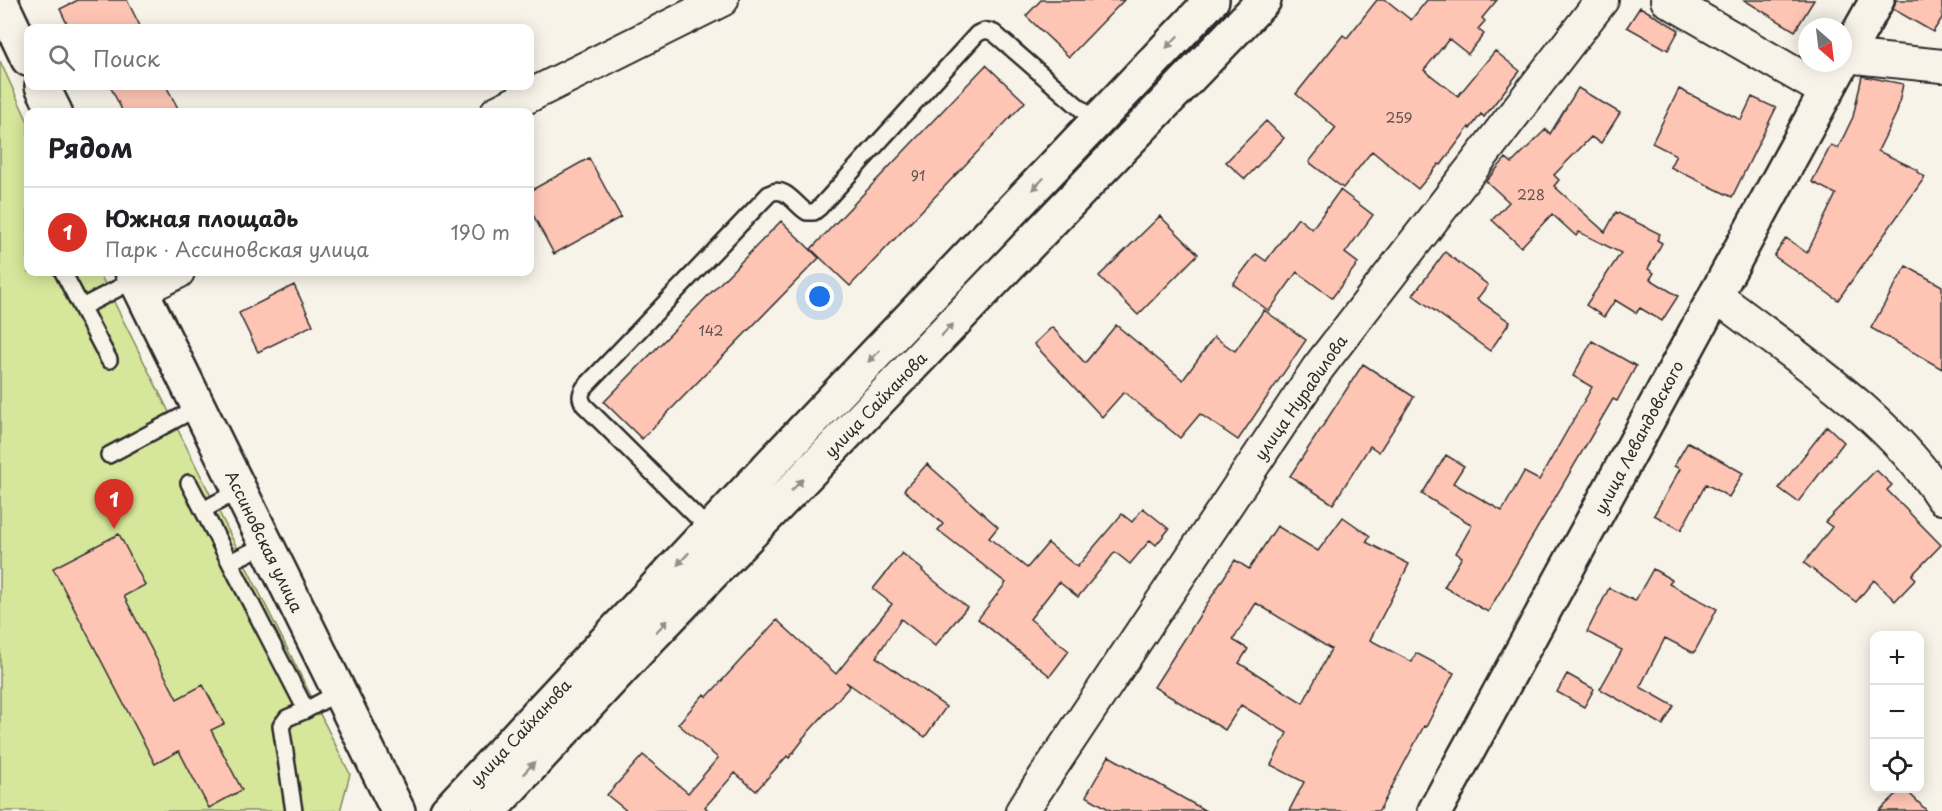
<!DOCTYPE html>
<html lang="ru">
<meta charset="utf-8">
<style>
:root{--surface:#fff;--page:#f2f2f2;--text:#202124;--muted:#757577;--line:#e0e0e0;--accent:#d93025}
body{margin:0;font-family:"Playpen Sans",sans-serif;background:var(--page);color:var(--text)}
.controls{position:absolute;right:18px;bottom:18px;display:grid;overflow:hidden;border-radius:12px;box-shadow:0 3px 15px #0003}
.controls button{width:54px;height:54px;display:grid;place-items:center;padding:0;border:0;border-bottom:2px solid var(--line);background:var(--surface);color:var(--text);font:30px sans-serif}
.compass{position:absolute;left:1798px;top:18px;width:54px;height:54px;border-radius:50%;background:var(--surface);box-shadow:0 3px 15px #0003;rotate:152deg}
.you{position:absolute;left:820px;top:297px;width:21px;height:21px;margin:-15px;border:4px solid #fff;border-radius:50%;background:#1a73e8;box-shadow:0 0 0 9px #1a73e833}
.badge{display:grid;place-items:center;width:39px;height:39px;border-radius:50%;background:var(--accent);color:#fff;font-size:20px;font-weight:700}
.pin{position:absolute;translate:-50% -50px;filter:drop-shadow(0 2px 3px #0008)}
.pin::after{content:'';position:absolute;top:32px;width:21px;height:18px;background:inherit;clip-path:polygon(0 0,100% 0,50% 100%)}
.list{margin:0;padding:0;list-style:none}
h2{display:flex;justify-content:space-between;align-items:center;height:78px;margin:0;padding:0 24px;font-size:26px}
h2 small{font-size:20px;font-weight:400;color:var(--muted)}
.list li{display:grid;grid-template-columns:39px 1fr auto;gap:18px;align-items:center;box-sizing:border-box;height:90px;padding:0 24px;border-top:2px solid var(--line)}
.list b{display:block;font-size:22px;white-space:nowrap}
.list p{margin:0;font-size:20px;white-space:nowrap;color:var(--muted)}
.list em{font-size:20px;font-style:normal;color:var(--muted)}
.icon{flex:none;width:33px;height:33px;fill:none;stroke:currentColor;stroke-width:2;stroke-linecap:round;stroke-linejoin:round}
.map{position:relative;flex:none;width:1942px;height:811px;overflow:hidden}
.search{position:absolute;background:var(--surface);box-shadow:0 3px 15px #0003;left:24px;top:24px;width:510px;height:66px;display:flex;align-items:center;gap:15px;box-sizing:border-box;padding:0 21px;border-radius:12px;color:var(--muted);font-size:22px}
.panel{position:absolute;background:var(--surface);box-shadow:0 3px 15px #0003;left:24px;top:108px;width:510px;height:168px;border-radius:12px}
.map>svg:first-child{display:block}
.green{fill:#d6e69a;stroke:#808862;stroke-width:1.5}
.building{fill:#fec5b5;stroke:#2b2b2b;stroke-width:1.5;fill-rule:evenodd}
.lines{fill:none;stroke-linecap:round;stroke-linejoin:round}
.lane-casing{stroke:#2b2b2b;stroke-width:20}
.street-casing{stroke:#2b2b2b;stroke-width:36}
.secondary-casing{stroke:#2b2b2b;stroke-width:38}
.primary-casing{stroke:#2b2b2b;stroke-width:38}
.lane{stroke:#f7f3e8;stroke-width:15}
.street{stroke:#f7f3e8;stroke-width:32}
.secondary{stroke:#f7f3e8;stroke-width:33}
.primary{stroke:#f7f3e8;stroke-width:33}
.oneway{fill:#918f8a}
.labels{text-anchor:middle;dominant-baseline:central;stroke-width:5;stroke-linejoin:round;paint-order:stroke}
.number-label{font-size:14px;fill:#60524e}
.street-label{font-size:16px;fill:#2b2b2b;stroke:#f7f3e8}
</style>
<div class="map">
<svg width="1942" height="811" viewBox="0 0 1942 811">
<rect width="100%" height="100%" fill="#f7f3e8"/>
<filter id="ink" filterUnits="userSpaceOnUse"><feTurbulence type="fractalNoise" baseFrequency=".0167" numOctaves="2"/><feDisplacementMap in="SourceGraphic" scale="12" xChannelSelector="R" yChannelSelector="G"/><feConvolveMatrix kernelMatrix="1 2 1 2 8 2 1 2 1" color-interpolation-filters="sRGB"/></filter>
<g filter="url(#ink)">
<path class="green" d="M0,61L28,122V272H99L350,774L340,811H0Z"/>
<path class="building" d="M78,0H127L141,28H69L60,9Z
M1041,0H1124L1069,57L1026,16Z
M1377,0H1386L1411,20L1427,0H1497L1482,18L1485,21L1478,29L1484,34L1468,54L1449,39L1424,70L1458,96L1495,51L1520,71L1484,117L1481,114L1470,129L1469,127L1441,165L1439,164L1418,189L1372,151L1343,188L1309,162L1336,128L1296,94L1343,35L1347,38Z
M1744,0H1814L1795,31Z
M1896,0H1942V18L1933,32L1893,9Z
M1640,7L1679,30L1668,50L1627,27Z
M986,65L1025,102L850,286L811,249Z
M1862,76L1903,84L1897,112L1878,151L1918,170L1917,172L1925,177L1838,300L1774,256L1786,238L1807,253L1836,194L1812,182L1831,145L1838,148L1853,117Z
M110,86H166L180,112H123Z
M1578,88L1620,113L1601,143L1591,137L1554,175L1559,180L1554,186L1605,232L1616,212L1660,234L1657,240L1662,243L1648,269L1654,273L1650,279L1678,296L1662,321L1640,308L1636,313L1615,300L1604,317L1586,305L1621,253L1579,232L1576,236L1552,214L1521,247L1492,220L1509,202L1486,181L1506,158L1512,163L1546,129L1550,134Z
M1679,89L1741,120L1752,97L1776,108L1732,197L1670,167L1676,155L1652,143Z
M1266,121L1284,138L1245,179L1226,162Z
M589,158L621,217L554,254L530,209V191Z
M1340,190L1373,215L1345,253L1358,263L1332,298L1297,272L1269,311L1233,284L1256,254L1266,261L1298,218L1312,229Z
M1160,216L1198,254L1138,315L1099,276Z
M781,221L819,258L642,439L604,402Z
M1445,252L1488,285L1477,299L1510,322L1490,351L1413,295Z
M1906,266L1942,286V369L1871,328Z
M294,285L313,325L258,352L239,313Z
M1264,310L1306,340L1238,440L1200,414L1180,438L1124,392L1102,417L1034,344L1052,327L1085,363L1116,325L1183,380L1214,337L1235,351Z
M1592,341L1636,366L1617,401L1613,399L1488,612L1444,587L1462,557L1456,553L1472,525L1422,494L1446,455L1464,466L1453,483L1502,511L1524,472L1539,480L1592,387L1573,376Z
M1363,364L1414,397L1379,452L1370,446L1333,504L1290,476Z
M1827,426L1844,442L1798,502L1779,488Z
M1688,442L1743,473L1729,497L1706,484L1681,530L1654,515L1680,469L1674,466Z
M927,464L998,527L989,538L1027,568L1048,543L1077,567L1122,514L1132,522L1143,508L1169,529L1156,545L1150,540L1130,564L1115,552L1078,597L1059,582L1030,619L1069,651L1050,676L978,619L1006,583L938,530L943,524L904,490Z
M1876,470L1892,485L1887,490L1941,545L1912,575L1916,579L1895,601L1874,580L1856,602L1804,563L1832,527L1825,522Z
M1343,517L1370,536L1366,542L1409,564L1370,640L1412,662L1416,653L1454,673L1426,727L1424,726L1379,811H1289L1304,782L1271,765L1287,733L1241,705L1225,730L1154,687L1235,560L1249,569L1277,526L1318,551ZM1256,603L1331,649L1303,703L1239,663L1248,649L1233,640Z
M119,534L145,585L124,596L177,699L203,685L224,724L211,730L242,790L209,808L179,751L155,764L53,568Z
M902,553L923,570L922,571L967,607L935,646L901,619L876,657L946,707L925,737L846,682L850,686L802,739L803,740L789,758L787,756L756,791L735,773L705,807L709,811H627L607,795L643,755L688,793L718,758L678,724L704,694L707,697L777,620L836,674L892,604L873,589Z
M1653,569L1672,580L1669,584L1717,609L1694,653L1665,638L1640,687L1674,706L1663,725L1600,689L1622,650L1587,632L1609,588L1635,601Z
M1567,674L1594,689L1584,707L1557,692Z
M1109,756L1206,811H1112L1086,796Z
M1902,789H1905L1927,811H1879Z"/>
<g class="lines">
<defs>
<path id="lane" d="M63,272L109,360
M82,307L136,279
M109,455L199,407
M189,483L306,710L339,692
M203,510L240,490
M710,530L584,405C580,398 580,395 584,388L769,194C785,184 795,205 807,212H814L819,208L977,34C984,30 987,30 994,33L1096,122
M230,562L267,544
M294,811L281,726L287,718L306,710"/>
<path id="street" d="M1667,0L1827,92
M1845,56L1942,66
M497,112L722,0
M141,290L178,272
M1715,295C1794,356 1886,413 1942,498
M1022,811L1318,368L1602,0"/>
<path id="secondary" d="M0,0L28,59
M1843,61L1877,0
M42,86L55,112
M132,272L398,811
M1435,811L1842,63"/>
<path id="primary" d="M447,811L773,462L1212,0
M489,811L650,638L1264,0"/>
</defs>
<use href="#lane" class="lane-casing"/>
<use href="#street" class="street-casing"/>
<use href="#secondary" class="secondary-casing"/>
<use href="#primary" class="primary-casing"/>
<use href="#lane" class="lane"/>
<use href="#street" class="street"/>
<use href="#secondary" class="secondary"/>
<use href="#primary" class="primary"/>
</g>
<defs><path id="oneway-solid" d="M-6-.8H1V-3.2L6.5 0L1 3.2V.8H-6Z" transform="scale(1.5)"/></defs>
<g class="oneway">
<use href="#oneway-solid" transform="translate(1172 42) rotate(134)"/>
<use href="#oneway-solid" transform="translate(1038 184) rotate(134)"/>
<use href="#oneway-solid" transform="translate(947 330) rotate(-46)"/>
<use href="#oneway-solid" transform="translate(874 356) rotate(134)"/>
<use href="#oneway-solid" transform="translate(797 485) rotate(-46)"/>
<use href="#oneway-solid" transform="translate(683 559) rotate(133)"/>
<use href="#oneway-solid" transform="translate(662 626) rotate(-46)"/>
<use href="#oneway-solid" transform="translate(529 768) rotate(-47)"/>
</g>
</g>
<g class="labels">
<g class="number-label">
<text x="1399" y="117">259</text>
<text x="918" y="175">91</text>
<text x="1531" y="194">228</text>
<text x="711" y="330">142</text>
</g>
<g class="street-label">
<text transform="translate(1300 397) rotate(-55)">улица Нурадилова</text>
<text transform="translate(875 404) rotate(-46)">улица Сайханова</text>
<text transform="translate(1638 437) rotate(-62)">улица Левандовского</text>
<text transform="translate(265 541) rotate(64)">Ассиновская улица</text>
<text transform="translate(520 732) rotate(-47)">улица Сайханова</text>
</g>
</g>
</svg>
<div class="controls">
<button>+</button>
<button>−</button>
<button><svg class="icon" aria-label="locate" viewBox="0 0 24 24"><circle cx="12" cy="12" r="6"/><path d="M12 2v4M12 18v4M2 12h4M18 12h4"/></svg></button>
</div>
<svg class="compass" viewBox="-18 -18 36 36"><path d="M0-13l5 13h-10z" fill="#e53935"/><path d="M0 13l5-13h-10z" fill="#757577"/></svg>
<div class="you"></div>
<div class="pin badge" style="left:114px;top:529px">1</div>
<div class="search"><svg class="icon" aria-label="search" viewBox="0 0 24 24"><circle cx="10" cy="10" r="6"/><path d="M15 15l6 6"/></svg>Поиск</div>
<section class="panel">
<h2>Рядом<small></small></h2>
<ul class="list">
<li><span class="badge">1</span><div><b>Южная площадь</b><p>Парк · Ассиновская улица</p></div><em>190 m</em></li>
</ul>
</section>
</div>
